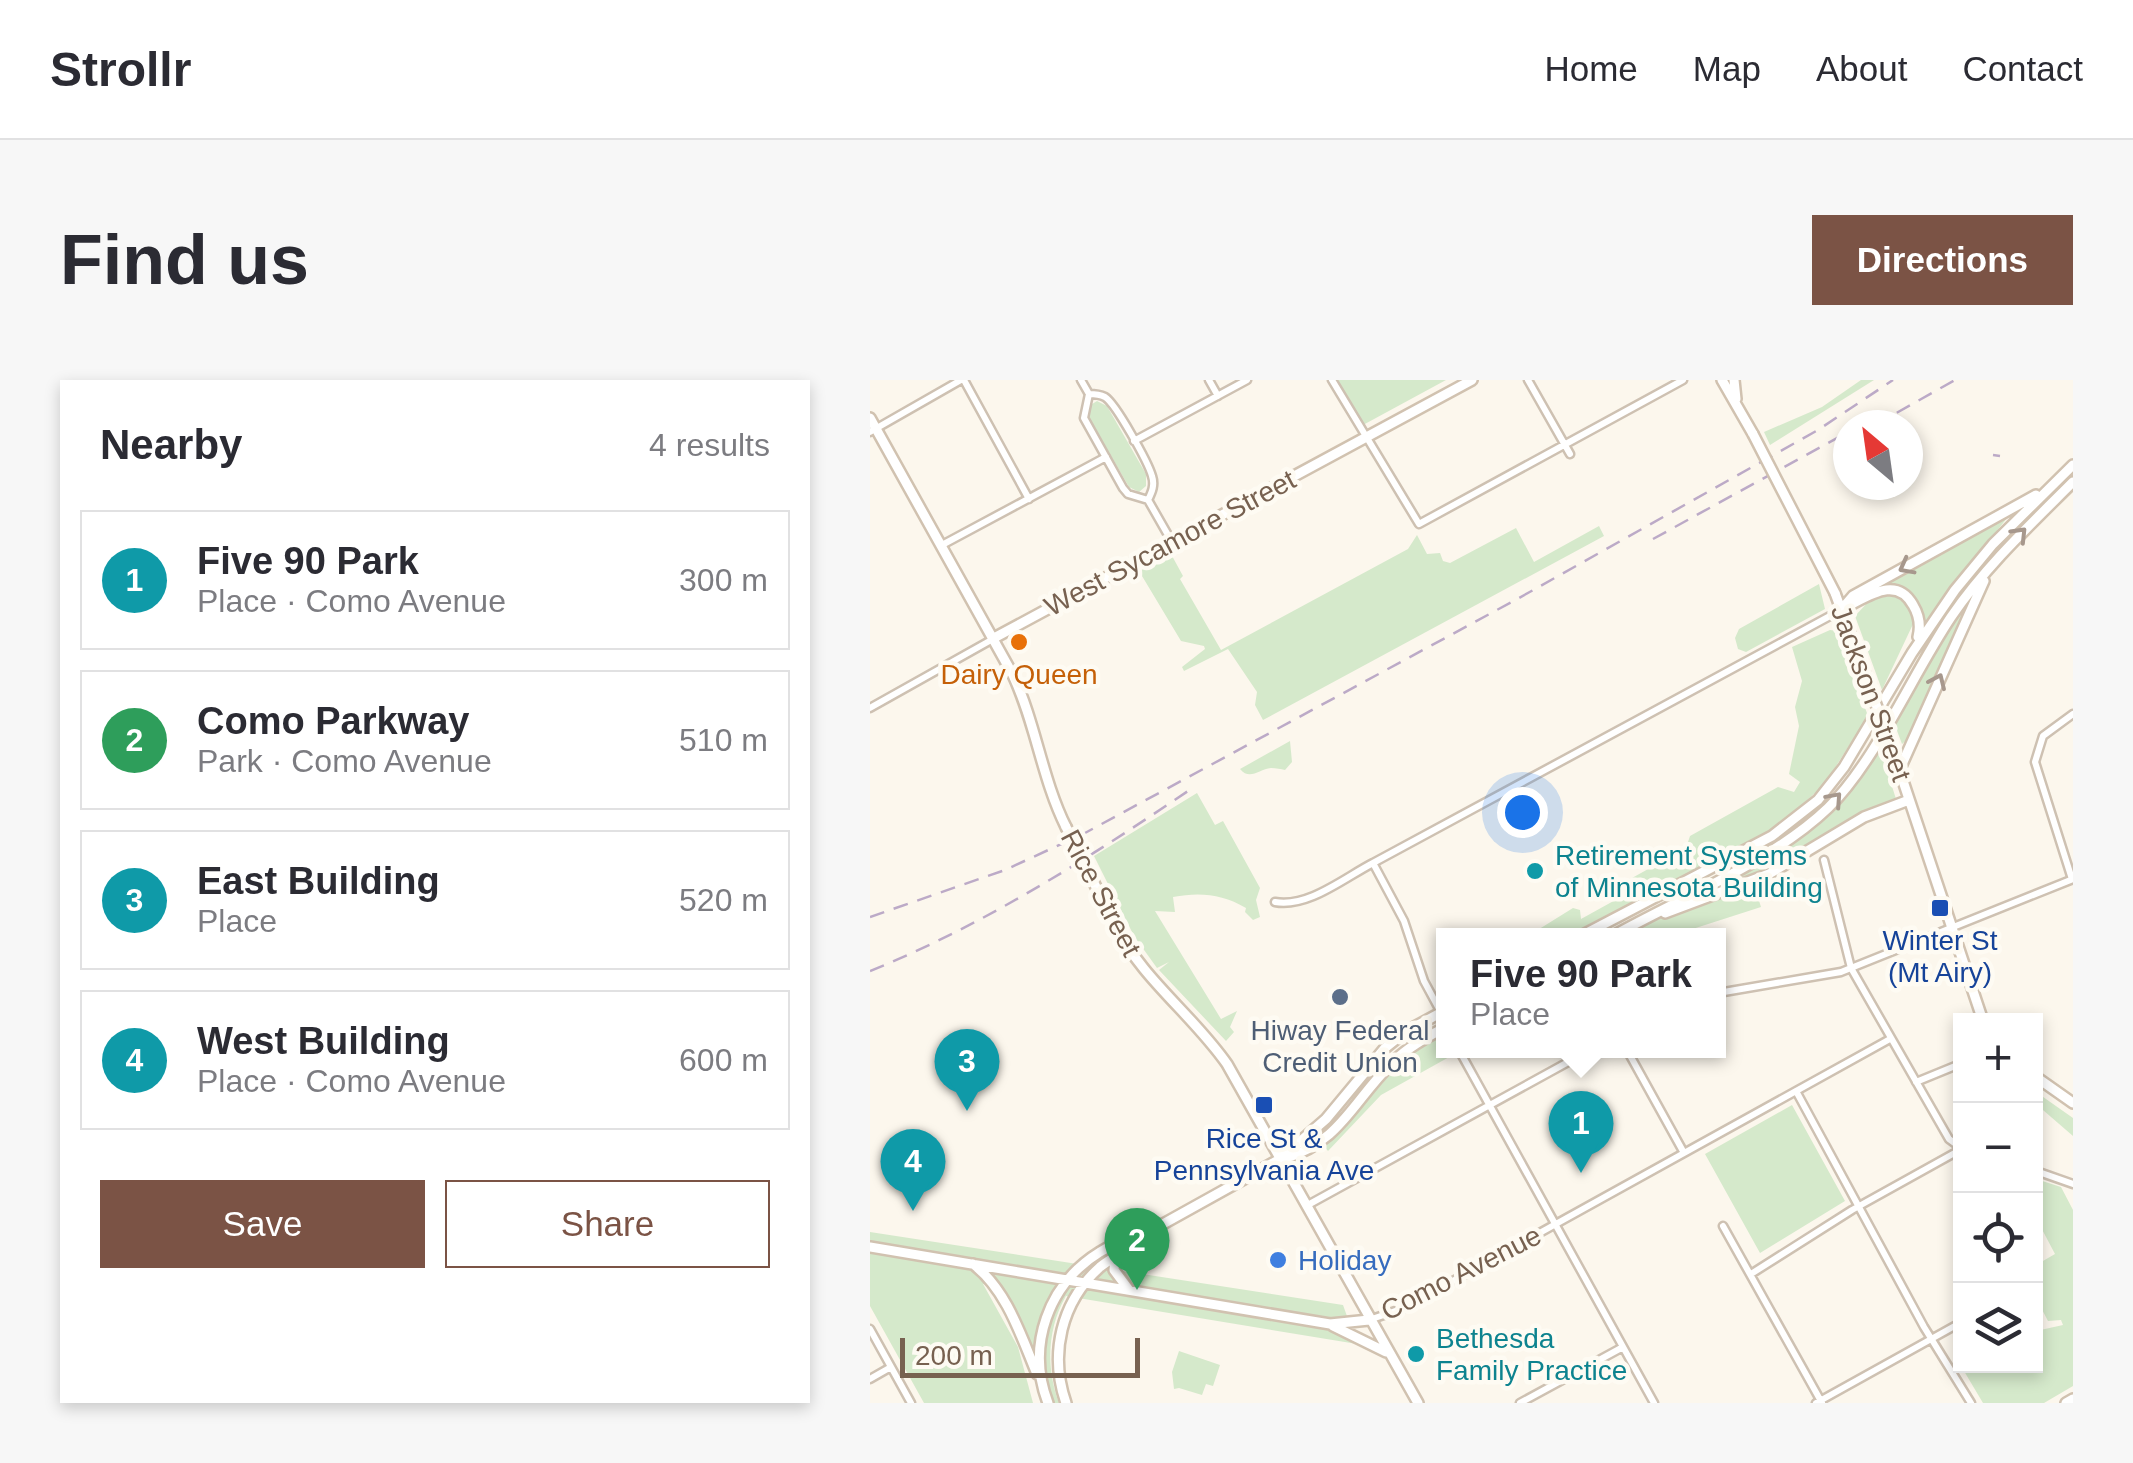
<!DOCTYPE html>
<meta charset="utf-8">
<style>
:root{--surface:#fff;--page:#f7f7f7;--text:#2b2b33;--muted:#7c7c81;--line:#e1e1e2;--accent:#7b5345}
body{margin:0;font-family:Helvetica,sans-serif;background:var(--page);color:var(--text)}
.controls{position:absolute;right:30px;bottom:30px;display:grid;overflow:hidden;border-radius:0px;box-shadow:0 5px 15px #0003}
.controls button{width:90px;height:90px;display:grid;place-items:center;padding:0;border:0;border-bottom:2px solid var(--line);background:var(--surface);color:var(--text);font:50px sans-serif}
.compass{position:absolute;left:963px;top:30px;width:90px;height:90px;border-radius:50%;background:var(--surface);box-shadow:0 5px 15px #0003;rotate:331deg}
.scale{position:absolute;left:30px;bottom:25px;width:240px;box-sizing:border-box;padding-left:10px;border:5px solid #776150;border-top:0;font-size:28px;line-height:35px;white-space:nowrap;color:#776150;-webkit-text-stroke:8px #fefbf3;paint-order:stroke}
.you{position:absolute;left:652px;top:432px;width:35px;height:35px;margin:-25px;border:8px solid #fff;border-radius:50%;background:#1a73e8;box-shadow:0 0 0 15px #1a73e833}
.badge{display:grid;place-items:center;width:65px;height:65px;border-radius:50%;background:var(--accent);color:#fff;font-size:32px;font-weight:700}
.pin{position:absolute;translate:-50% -82px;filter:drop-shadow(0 2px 5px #0008)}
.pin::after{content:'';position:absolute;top:52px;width:35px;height:30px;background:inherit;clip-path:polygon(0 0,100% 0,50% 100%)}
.popup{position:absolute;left:566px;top:548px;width:290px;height:130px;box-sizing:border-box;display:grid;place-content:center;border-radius:0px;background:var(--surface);filter:drop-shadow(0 2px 8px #0005);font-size:32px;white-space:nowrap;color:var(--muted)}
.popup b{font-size:38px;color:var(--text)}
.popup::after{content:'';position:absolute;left:50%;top:100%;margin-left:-20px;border:20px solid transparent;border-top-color:var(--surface)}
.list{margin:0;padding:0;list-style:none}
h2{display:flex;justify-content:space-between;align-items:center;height:130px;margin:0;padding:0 40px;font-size:42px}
h2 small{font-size:32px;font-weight:400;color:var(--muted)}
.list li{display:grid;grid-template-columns:65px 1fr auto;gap:30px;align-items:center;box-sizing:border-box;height:140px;margin:0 20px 20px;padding:0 20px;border:2px solid var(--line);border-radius:0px}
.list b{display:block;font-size:38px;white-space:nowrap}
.list p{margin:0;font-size:32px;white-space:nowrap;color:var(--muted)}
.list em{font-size:32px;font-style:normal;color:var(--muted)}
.actions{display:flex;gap:20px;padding:30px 40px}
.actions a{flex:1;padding:22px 0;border:2px solid var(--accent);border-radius:0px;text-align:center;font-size:35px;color:var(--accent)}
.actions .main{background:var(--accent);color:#fff}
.icon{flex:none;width:55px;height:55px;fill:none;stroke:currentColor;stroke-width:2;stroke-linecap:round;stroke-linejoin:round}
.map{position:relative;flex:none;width:1203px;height:1023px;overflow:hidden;border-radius:0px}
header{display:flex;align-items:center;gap:60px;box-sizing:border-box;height:140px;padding:0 50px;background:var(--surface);border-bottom:2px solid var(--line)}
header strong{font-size:48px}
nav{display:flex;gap:55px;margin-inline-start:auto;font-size:35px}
.intro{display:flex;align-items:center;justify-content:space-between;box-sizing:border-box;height:240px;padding:0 60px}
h1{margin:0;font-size:70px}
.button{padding:25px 45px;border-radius:0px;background:var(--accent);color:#fff;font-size:35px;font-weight:700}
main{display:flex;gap:60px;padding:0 60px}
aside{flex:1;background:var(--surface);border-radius:0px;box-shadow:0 5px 15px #0003}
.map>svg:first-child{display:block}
.green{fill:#d5e9cb}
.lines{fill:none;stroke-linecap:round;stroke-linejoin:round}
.street-casing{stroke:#cec1b2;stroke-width:11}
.secondary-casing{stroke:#d1c2b0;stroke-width:14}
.street{stroke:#fff;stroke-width:6}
.secondary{stroke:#fff;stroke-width:9}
.rail{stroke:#bcaac7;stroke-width:2.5;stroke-dasharray:15 10;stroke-linecap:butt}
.secondary-bridge-casing{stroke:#d1c2b0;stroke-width:14;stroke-linecap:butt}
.secondary-bridge{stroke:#fff;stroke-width:9}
.oneway{stroke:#a7988d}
.food-dot{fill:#e8710a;stroke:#fefbf3;stroke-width:4}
.culture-dot{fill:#0f9aa8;stroke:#fefbf3;stroke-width:4}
.transit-dot{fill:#1a4fb4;stroke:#fefbf3;stroke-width:4}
.service-dot{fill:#5c6f8a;stroke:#fefbf3;stroke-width:4}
.shop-dot{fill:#3f7fe0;stroke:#fefbf3;stroke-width:4}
.labels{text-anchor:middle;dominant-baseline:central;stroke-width:9;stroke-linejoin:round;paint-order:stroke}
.street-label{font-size:28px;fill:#776150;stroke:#fefbf3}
.food-label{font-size:28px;fill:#c56008;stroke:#fefbf3}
.culture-label{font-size:28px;fill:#0d838f;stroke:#fefbf3;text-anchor:start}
.transit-label{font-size:28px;fill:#164399;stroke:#fefbf3}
.service-label{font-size:28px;fill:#4e5e75;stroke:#fefbf3}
.shop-label{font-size:28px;fill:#366cbe;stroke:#fefbf3;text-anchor:start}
</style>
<header>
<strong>Strollr</strong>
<nav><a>Home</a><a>Map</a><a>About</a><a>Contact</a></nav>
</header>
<div class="intro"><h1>Find us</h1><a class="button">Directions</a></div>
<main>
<aside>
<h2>Nearby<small>4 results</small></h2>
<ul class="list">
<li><span class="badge" style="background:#0f9aa8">1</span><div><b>Five 90 Park</b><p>Place · Como Avenue</p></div><em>300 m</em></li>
<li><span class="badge" style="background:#2e9e5b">2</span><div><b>Como Parkway</b><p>Park · Como Avenue</p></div><em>510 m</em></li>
<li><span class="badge" style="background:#0f9aa8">3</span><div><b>East Building</b><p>Place</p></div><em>520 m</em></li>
<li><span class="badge" style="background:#0f9aa8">4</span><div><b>West Building</b><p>Place · Como Avenue</p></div><em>600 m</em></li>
</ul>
<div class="actions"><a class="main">Save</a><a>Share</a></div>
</aside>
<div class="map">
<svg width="1203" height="1023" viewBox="0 0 1203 1023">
<rect width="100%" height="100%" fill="#fcf7ed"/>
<path class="green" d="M468,0H576L493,45Z
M991,0H1004L900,65L894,52L952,27Z
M227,21L237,26L276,94V106L269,112L259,107L219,38V26Z
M1137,138L1055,242C1048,218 1038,206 1012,204Z
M729,146L734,156L393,340L385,325L387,312L358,269L314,291L312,287L335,269L334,266L311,261L269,191L301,174L313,196L310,199L351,270L538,169L547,155L557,174L570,173L573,181L580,183L646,148L664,182Z
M949,204L955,229L876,272L868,269L865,258L869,249Z
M1020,213C1035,217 1042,226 1044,242L1012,310L985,236L999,221Z
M1099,222L1038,359L1032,364L1023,340L1082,243Z
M960,250L967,251L998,336L954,405L908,446L700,555L658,556L703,528L710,530L711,539L767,508L762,498L816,468L820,456L908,407L924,412L930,402L919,394L929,346L925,327L932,301L922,267Z
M420,361L422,382L415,390C411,389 406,388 401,388C389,389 380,401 370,389Z
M1009,365L1026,419L989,434L901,487L839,510C916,467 962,444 1009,365Z
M327,413L345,445L353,441L390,508L386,520L390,537L383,540L375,532L376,528C352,514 330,512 303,517L305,532L285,531L351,639L367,631L360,647L364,652L356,661L289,590L299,582L287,588L264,556L224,476Z
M884,505L891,527L804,555H777L774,552L755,556L778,543Z
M573,653L572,668L581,676L511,715L458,771L454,766C500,726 516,685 573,653Z
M1166,712L1203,738V756L1166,724Z
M922,725L975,821L890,873L835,774Z
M1166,799L1191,807L1203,830V1006L1174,1023H1113L1091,986H1166V951L1193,945L1191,940L1178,941L1166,918V885L1185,874L1166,838Z
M0,852L473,925L487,964L196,916C177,949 176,988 189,1023H182C169,984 173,952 191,916L182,914L177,921L162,971L129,907L113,904L148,967L163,1023H54L0,926Z
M309,971L350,985L343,1006L336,1004L332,1015L309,1008L304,1009L302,992Z"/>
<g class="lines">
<defs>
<path id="street" d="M94,0L159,119
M211,0L219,14L214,38L253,108L258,114L278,120L302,162
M339,0L348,16
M462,0L549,144L813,0
M658,0L700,74
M219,14C224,14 231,15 235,17C246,24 278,82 282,96C285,105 282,112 278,120
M0,52L91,0
M264,61L377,0
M72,165L236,77
M0,328L123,259
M954,480L981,588L1079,759L1090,767
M1202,499L1165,382L1173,356L1203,334
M405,522C438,528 474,498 503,483
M848,613L971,592L1203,499
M574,638L554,601L534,541L503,483L971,230
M589,670L784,1023
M757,670L814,773
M1046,702L1090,684
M926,711L1054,947L1101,1023
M1166,791L1203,804
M436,826L720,670
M853,846L952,1023
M881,894L982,830L1090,770
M499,940L534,928L1020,659
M0,949L41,1023
M0,999L21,987
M650,1023L753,967
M946,1023L1090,943"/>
<path id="secondary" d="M852,0L883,54
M864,0L866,19
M0,38L143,295C166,344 172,399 196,447
M965,213L993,289
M978,226C1000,215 1027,196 1043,225C1049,235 1051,245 1048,257
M971,230L983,216L1166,115
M124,258L602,0
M1023,371L1113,641
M1029,391L1114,201
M795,533L899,494L994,437L1039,420
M245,545C273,600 322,634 357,684L548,1023
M711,556L902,456L948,420L974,387L1042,273L1085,210L1123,164L1203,85
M743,556C811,518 903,481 958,428C1006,381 1042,295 1081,237C1116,186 1160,145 1203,102
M1166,697L1203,723
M413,779C471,762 482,722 522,683C537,668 555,658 574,648
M0,867L460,944L499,940
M245,877L244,890L259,910
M103,884C137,910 151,956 167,994
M463,946L516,972
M178,1023C156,966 178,904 230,872C242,865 252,859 266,859
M196,1023C179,974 191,922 230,887C242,877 257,872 266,859L410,779L456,739L515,668L535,652L574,631
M1196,1023L1203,1019"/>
</defs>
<use href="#street" class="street-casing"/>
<use href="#secondary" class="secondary-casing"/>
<use href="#street" class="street"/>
<use href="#secondary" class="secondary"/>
<path class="rail" d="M1005,45L1085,0
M1123,75L1130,76
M783,159L978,52
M0,537L135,490L215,453L649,218L948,50L1023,0
M0,591C114,545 219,478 321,409"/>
<defs>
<path id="secondary-bridge" d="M883,54L965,213
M993,289L1023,371
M196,447L245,545"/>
</defs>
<use href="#secondary-bridge" class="secondary-bridge-casing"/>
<use href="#secondary-bridge" class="secondary-bridge"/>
</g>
<defs><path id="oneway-chevron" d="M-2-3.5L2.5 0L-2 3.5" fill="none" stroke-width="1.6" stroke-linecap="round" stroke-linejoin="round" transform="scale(2.5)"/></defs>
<g class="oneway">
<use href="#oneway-chevron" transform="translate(1150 154) rotate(-46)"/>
<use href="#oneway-chevron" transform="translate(1036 187) rotate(152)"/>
<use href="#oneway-chevron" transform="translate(1068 301) rotate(-66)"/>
<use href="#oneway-chevron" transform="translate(965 419) rotate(-48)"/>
</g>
<circle class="food-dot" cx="149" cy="262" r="10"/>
<g class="culture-dot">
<circle cx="665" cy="491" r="10"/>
<circle cx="546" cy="974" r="10"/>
</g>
<g class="transit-dot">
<rect x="1060" y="518" width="20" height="20" rx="5"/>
<rect x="384" y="715" width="20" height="20" rx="5"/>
</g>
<circle class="service-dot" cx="470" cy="617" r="10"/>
<circle class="shop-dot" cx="408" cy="880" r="10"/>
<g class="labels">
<g class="street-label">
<text transform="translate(300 163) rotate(-28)">West Sycamore Street</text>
<text transform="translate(1001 313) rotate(70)">Jackson Street</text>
<text transform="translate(231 513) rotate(62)">Rice Street</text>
<text transform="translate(591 893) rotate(-27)">Como Avenue</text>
</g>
<g class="food-label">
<text x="149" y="294">Dairy Queen</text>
</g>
<g class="culture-label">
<text x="685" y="475">Retirement Systems<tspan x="685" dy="32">of Minnesota Building</tspan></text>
<text x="566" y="958">Bethesda<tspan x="566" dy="32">Family Practice</tspan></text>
</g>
<g class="transit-label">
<text x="1070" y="560">Winter St<tspan x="1070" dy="32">(Mt Airy)</tspan></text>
<text x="394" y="758">Rice St &amp;<tspan x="394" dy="32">Pennsylvania Ave</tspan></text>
</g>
<g class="service-label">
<text x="470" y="650">Hiway Federal<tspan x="470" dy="32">Credit Union</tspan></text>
</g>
<g class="shop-label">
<text x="428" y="880">Holiday</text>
</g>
</g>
</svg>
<div class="controls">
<button>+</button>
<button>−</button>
<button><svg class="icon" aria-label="locate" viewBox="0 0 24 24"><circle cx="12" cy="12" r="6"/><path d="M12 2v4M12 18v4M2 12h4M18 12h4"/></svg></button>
<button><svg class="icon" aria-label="layers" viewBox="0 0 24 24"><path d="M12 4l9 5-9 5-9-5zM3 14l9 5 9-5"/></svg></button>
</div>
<svg class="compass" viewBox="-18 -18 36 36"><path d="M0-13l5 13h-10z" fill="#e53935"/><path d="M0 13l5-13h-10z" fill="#7c7c81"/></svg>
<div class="scale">200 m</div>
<div class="you"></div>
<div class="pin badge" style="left:711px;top:793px;background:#0f9aa8">1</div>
<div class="popup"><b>Five 90 Park</b>Place</div>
<div class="pin badge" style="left:267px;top:910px;background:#2e9e5b">2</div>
<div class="pin badge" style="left:97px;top:731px;background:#0f9aa8">3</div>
<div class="pin badge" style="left:43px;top:831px;background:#0f9aa8">4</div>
</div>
</main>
